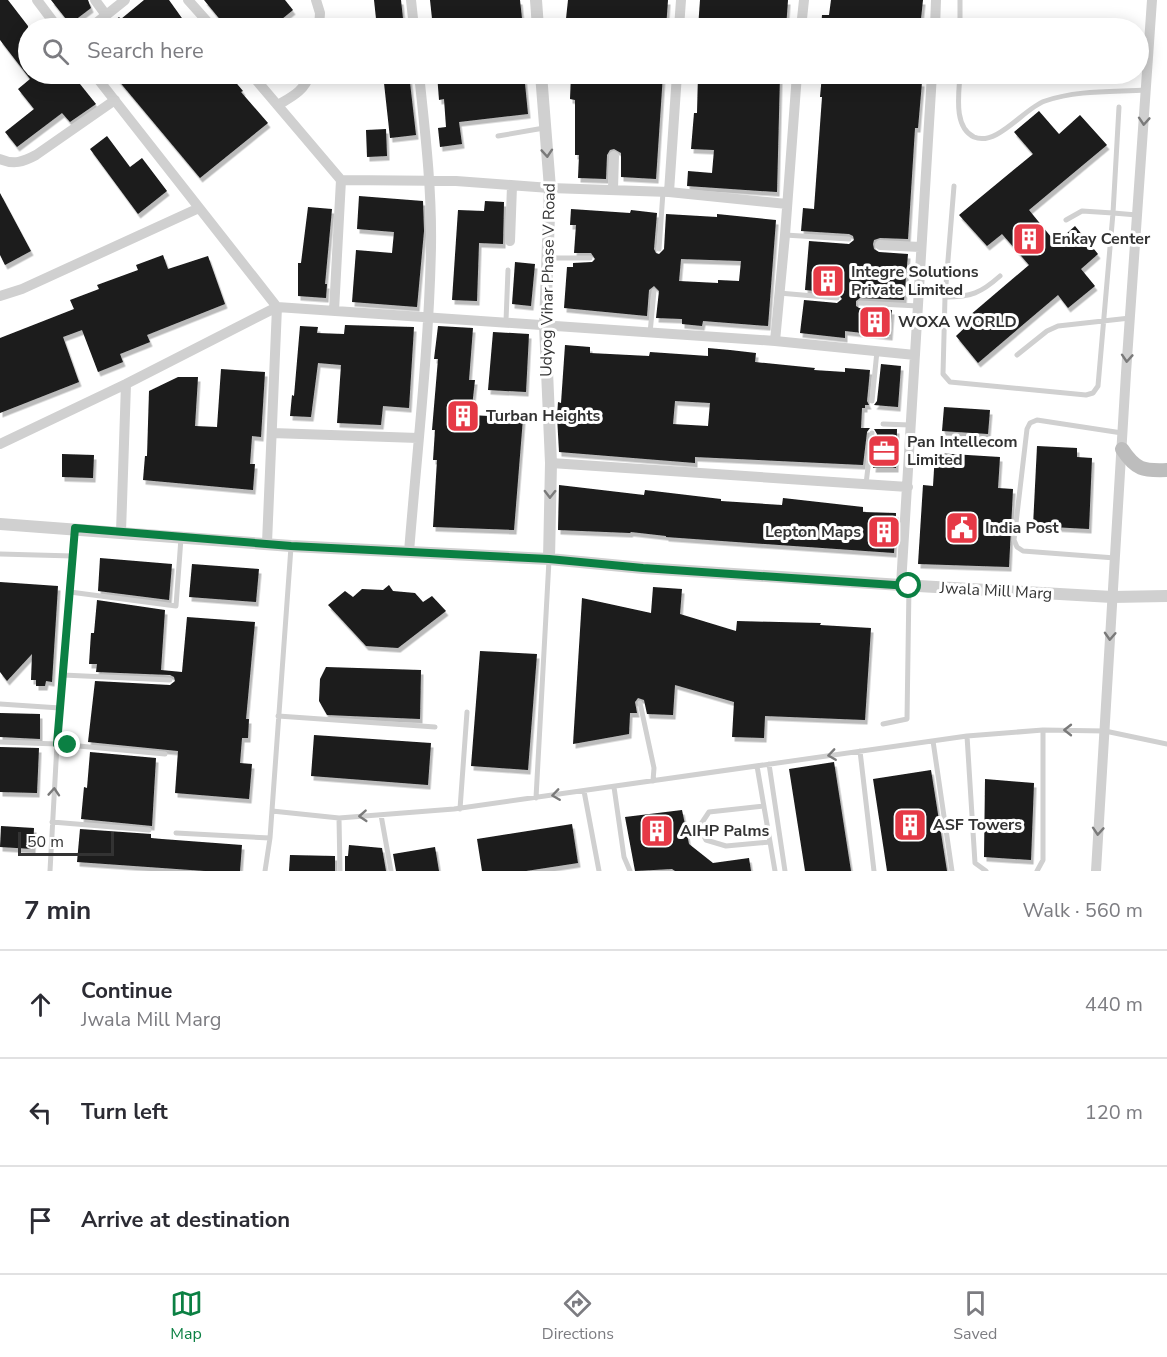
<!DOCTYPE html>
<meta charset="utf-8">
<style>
:root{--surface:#fff;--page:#f7f7f7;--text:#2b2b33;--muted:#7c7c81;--line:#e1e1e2;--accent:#0b8043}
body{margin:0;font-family:"Nunito Sans",sans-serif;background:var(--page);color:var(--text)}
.scale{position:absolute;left:18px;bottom:15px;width:96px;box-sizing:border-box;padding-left:6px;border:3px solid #333;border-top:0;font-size:16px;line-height:21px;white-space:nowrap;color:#333;-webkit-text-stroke:4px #fff;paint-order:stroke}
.stop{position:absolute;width:18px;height:18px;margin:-14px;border:4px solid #0b8043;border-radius:50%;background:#fff}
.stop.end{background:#0b8043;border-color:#fff;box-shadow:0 2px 6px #0008}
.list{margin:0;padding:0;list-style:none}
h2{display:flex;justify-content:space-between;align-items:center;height:78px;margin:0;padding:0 24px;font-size:26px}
h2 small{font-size:20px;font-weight:400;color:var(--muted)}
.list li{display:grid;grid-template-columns:39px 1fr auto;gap:18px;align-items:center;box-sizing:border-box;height:108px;padding:0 24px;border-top:2px solid var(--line)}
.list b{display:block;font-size:22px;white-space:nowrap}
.list p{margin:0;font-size:20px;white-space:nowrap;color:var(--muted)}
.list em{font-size:20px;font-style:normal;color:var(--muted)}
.icon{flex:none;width:33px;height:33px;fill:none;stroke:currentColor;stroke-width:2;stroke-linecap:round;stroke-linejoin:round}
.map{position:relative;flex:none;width:1167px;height:871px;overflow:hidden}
.search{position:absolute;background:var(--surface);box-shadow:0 3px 15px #0003;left:18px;right:18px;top:18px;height:66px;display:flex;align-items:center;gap:15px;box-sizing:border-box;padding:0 21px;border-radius:33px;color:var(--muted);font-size:22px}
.sheet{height:402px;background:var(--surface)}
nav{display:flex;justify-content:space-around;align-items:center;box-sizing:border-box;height:84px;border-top:2px solid var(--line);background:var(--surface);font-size:16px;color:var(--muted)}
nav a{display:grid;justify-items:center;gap:3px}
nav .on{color:var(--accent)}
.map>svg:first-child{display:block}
.building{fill:#1a1a1a;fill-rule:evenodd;filter:url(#shadow)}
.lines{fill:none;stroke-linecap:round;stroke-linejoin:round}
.service{stroke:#d0d0d0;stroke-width:5}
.minor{stroke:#d0d0d0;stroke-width:10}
.tertiary{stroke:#d0d0d0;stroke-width:12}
.secondary{stroke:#bdbdbd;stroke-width:14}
.oneway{stroke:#7a7a7a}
.route{stroke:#0b8043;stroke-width:8}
.labels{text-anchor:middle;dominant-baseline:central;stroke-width:6;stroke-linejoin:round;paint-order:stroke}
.poi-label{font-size:16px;font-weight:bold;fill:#333;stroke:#fff;text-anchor:start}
.street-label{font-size:16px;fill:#333;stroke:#fff}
</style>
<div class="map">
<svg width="1167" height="871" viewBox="0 0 1167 871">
<defs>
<filter id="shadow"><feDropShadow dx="2.5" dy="4.5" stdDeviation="0" flood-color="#0004"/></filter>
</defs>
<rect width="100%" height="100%" fill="#fff"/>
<path class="building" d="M0,0H8L28,26V74H72L96,104L70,122L62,113L17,147L5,132L34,109L18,89L30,79L0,40Z
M51,0H88L91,8L70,24Z
M144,0H169L189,28H104L119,17L121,19Z
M204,0H285L293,10L271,28H227Z
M374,0H401L404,28H377Z
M430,0H520L523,28H433Z
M568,0H668L666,28H565Z
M700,0H788L786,28H698Z
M831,0H923L920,28H821L822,15H829Z
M113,74H162L168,81L177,74H225L230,81L233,79L243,91L241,92L268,123L200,178Z
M383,74H409L416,135L390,138Z
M437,74H457V77L524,74L528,114L459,122L462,144L440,147L438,128L446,127L444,99L439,100Z
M571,74H663L656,179L621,177V153L614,149L610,150L607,155L606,179L578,178L579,155H575V100L570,99Z
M698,74L780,75L777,192L687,186L688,171L712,173L714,150L691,149L694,113H697Z
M872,74L905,75V80L922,82L918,128H915L908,239L880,238L874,240L873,244L874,249L879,252L908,254L904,300L860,298L856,301V306L859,308L892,310L890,336L845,331V338L800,333L804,300L837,303L842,299L838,293L805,290L809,241L849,244L854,240L853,236L849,234L801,231L803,208L814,209L822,97H820L822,75L872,79Z
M1039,111L1059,134L1080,115L1107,145L1029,210L1056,243L1075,226L1098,254L1081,269L1095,286L1068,308L1058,295L978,363L956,336L973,320L969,316L1029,265L1002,234L987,246L959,215L1033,154L1014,132Z
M386,129L387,156L367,157L366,130Z
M107,136L130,167L142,158L167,191L138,214L90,149Z
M0,193L31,251L5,265L0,255Z
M359,196L423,201L424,231L417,307L352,302L356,250L392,253L394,232L357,229Z
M485,201L504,202L503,244L479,243L477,301L452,300L458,210L484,211Z
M308,207L332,209L325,284H327L326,298L298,296V263H301Z
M571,209L630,213L631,210L657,213L654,249L656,253L659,254L664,249L666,214L717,217V214L776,220L768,326L703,321L702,326L682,324V319L656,318L659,291L654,286L649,290L647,316L564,308L567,267H573V263L592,262L595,259L591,253H574L576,225H570ZM681,259L741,261L739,281L718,280V283L679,281Z
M163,255L168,269L208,256L225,304L147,335L150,342L120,354L123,362L98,372L82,330L63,337L79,382L0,413V338L74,309L70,300L99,289L97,285L138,270L136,265Z
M515,262L535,264L531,306L512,304Z
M345,325L414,327L409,408L383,406L381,425L337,423L341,365L318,363L311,417L290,416L292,395L294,396L300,326L318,327L317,333L344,334Z
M438,326L473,328L469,380H475L471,415L523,418L514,530L433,527L437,460H433L435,430H432L438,359H434Z
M493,332L529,334L526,392L488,390Z
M565,345L590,347V353L649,356L650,352L708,356V348L730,350L756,353L755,362L815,368L814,370L845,372V368L870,370L867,401L869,405H865V408H862L861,428H870L867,432L863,465L695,457V463L559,452L557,416L558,402L561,403ZM675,401L710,403L708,426L673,424Z
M881,364L901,366L898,407L874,405L877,401Z
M221,369L265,372L261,437L252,436L250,464H255L253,490L143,480L145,456H147L149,391L178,377H198L195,426L217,427Z
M944,407L990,410L988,434L942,431Z
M874,429H897L896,468H873L877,434Z
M1037,446L1077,448V457L1092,458L1089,529L1033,526Z
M935,453L1000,457L998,488L1013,489L1009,567L918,564L923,485L933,486Z
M62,454L94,455L93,478L62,477Z
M559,485L644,495L645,490L721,499V501L782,505L783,498L863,507V512L896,513L894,553L666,537V536L631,532L630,533L558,530Z
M100,558L172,564L169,600L98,591Z
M192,564L259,569L256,602L189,597Z
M0,582L58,586L52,682L46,681L45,686H36V680H31L32,654L7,681L0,672Z
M389,585L393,591L415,593L423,602L432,596L446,611L398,648L366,646L328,605L345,591L353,597L362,589L383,590Z
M653,587L682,589L680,614L736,631L737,621L821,623L820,625L871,628L865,720L765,716L764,738L732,737L734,702L675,685L673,715L647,714L644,700L638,698L635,702L637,713H630L629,734L573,744L582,598L651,613Z
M97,600L165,610L161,670L182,672L187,617L255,622L246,719H249L248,738H242L240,763L252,764L249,799L175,793L178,751L88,742L95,681L170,685L175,681L174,677L170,675L96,672L97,664H89L91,633H94Z
M480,651L537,654L528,770L471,766Z
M326,667L421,670L420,719L327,715L319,701L320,679Z
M0,713L40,714V739L0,737Z
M314,735L431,743L428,785L311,776Z
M0,747L39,748L37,793L0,792Z
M90,752L156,758L152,826L81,819L84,787L87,788Z
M834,762L851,871H805L789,769Z
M931,770L947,871H887L873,779Z
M985,779L1034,783L1031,860L984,857Z
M682,810L689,844L713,863L749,858L751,871H675L672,869L635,871L625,817Z
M572,824L578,863L526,871H482L477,839Z
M1,826L34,828L33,849L0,847Z
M80,829L151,834V838L162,839L242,845L240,871H205L77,862Z
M349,845L382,848L386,871H345V856H348Z
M435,847L439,871H396L393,854Z
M290,855L335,856V871H289Z"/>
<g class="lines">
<path class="service" d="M960,28V0
M960,74C959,93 953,127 974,137C997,147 1024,108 1045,101C1077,90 1112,92 1146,90
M498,136L544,128
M954,186L945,297L943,374L950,382L1086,395L1093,393L1098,386L1113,213L1137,215
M1066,220L1082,211L1113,213L1119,107
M785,235L849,239
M659,249L663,192
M549,258H590
M779,293L837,298
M945,297C971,297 981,293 1000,276
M860,303L918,306
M506,321L508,270
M650,333L654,291
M1017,355L1047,331L1058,326L1130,318
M872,401L877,351
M883,424L910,425
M866,484L872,433
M0,554L73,556
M1115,558L1023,551L1017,547L1014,540L1027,429L1030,423L1037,420L1122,433
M70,592L176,606L181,538
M63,675L170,680
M640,703L654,768L653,781
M0,704L60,708
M278,716L435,727
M883,724L907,719L909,586
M967,736L975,863L986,871
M933,741L952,871
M0,742L57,744L165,754
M860,751L874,871
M769,764L785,871
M757,766L775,871
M614,787L624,857L630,871
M584,791L599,871
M536,798L549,560
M764,806L709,812L699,827L706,840L726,846L770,842
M460,809L467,712
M272,811L339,818L454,809L967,736L1043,730L1105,731L1167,744
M381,815L391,871
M339,818L340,871
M52,822L149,830
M176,833L270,838
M50,871L57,744L75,529
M265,871L270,838L291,547
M1037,871L1043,860V730"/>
<path class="minor" d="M37,0L58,28
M95,0L106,15
M188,0L213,28
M316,0L320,13L319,28
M411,0L414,28
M90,28L125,0
M679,28L681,0
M801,28L804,0
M935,28L936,0
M94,74L277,307L267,543
M251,74L341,180L456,181L550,188L669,192L787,204
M278,105C293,96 304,91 310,74
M0,159C14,165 23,162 36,155L115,100
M613,189L614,156
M669,192L677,74
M510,241L512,186
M880,245L920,247
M0,296L22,289L199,208
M334,311L341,180
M775,341L785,235L797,74
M272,433L418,438
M0,444L126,384L277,307L775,341L915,355
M551,463L908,487
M121,532L126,384
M409,552C417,451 429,349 431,247C432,189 425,131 419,74
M901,585L932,74
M1096,871L1126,373L1152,0"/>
<path class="tertiary" d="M536,0L538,28
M541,74L550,188L545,325L551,463L549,559
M0,524L291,546L549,559L643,568L901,585L1112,597L1167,596"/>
<path class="secondary" d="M1122,449C1136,470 1143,471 1167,470"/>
</g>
<defs><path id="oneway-chevron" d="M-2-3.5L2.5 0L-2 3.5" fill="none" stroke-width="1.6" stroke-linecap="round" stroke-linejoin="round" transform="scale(1.5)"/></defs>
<g class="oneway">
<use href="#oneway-chevron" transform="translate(1144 121) rotate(94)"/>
<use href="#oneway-chevron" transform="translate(547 153) rotate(86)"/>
<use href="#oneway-chevron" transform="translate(1127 358) rotate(94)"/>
<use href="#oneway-chevron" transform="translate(550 494) rotate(91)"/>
<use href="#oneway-chevron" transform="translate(1110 636) rotate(93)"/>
<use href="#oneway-chevron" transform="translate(1068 730) rotate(-180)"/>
<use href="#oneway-chevron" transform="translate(832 755) rotate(172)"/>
<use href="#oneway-chevron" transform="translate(54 792) rotate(-86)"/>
<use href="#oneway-chevron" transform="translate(556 795) rotate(172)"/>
<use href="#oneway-chevron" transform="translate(363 816) rotate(176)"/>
<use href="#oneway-chevron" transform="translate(1098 831) rotate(94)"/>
</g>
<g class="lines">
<path class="route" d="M68,745L57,744L75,528L291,546L549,559L643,568L909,586"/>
</g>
<defs>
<symbol id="building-square" viewBox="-11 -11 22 22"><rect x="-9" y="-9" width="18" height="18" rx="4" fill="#e63946" stroke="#fff"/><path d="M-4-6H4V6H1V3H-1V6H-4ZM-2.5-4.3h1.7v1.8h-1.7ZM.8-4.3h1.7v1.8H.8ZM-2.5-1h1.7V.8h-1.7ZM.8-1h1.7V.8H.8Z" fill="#fff"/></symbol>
<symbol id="office-square" viewBox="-11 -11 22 22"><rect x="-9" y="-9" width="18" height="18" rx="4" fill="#e63946" stroke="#fff"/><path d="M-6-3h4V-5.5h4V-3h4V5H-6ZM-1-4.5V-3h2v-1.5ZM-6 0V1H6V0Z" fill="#fff"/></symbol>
<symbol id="civic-square" viewBox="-11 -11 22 22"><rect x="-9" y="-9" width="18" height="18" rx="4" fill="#e63946" stroke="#fff"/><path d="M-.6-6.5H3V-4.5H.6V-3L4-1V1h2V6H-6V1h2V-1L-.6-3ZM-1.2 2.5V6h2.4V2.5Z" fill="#fff"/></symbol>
</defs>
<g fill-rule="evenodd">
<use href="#building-square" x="1010" y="220" width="38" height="38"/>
<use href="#building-square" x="809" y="262" width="38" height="38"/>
<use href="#building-square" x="856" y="303" width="38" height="38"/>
<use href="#building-square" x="444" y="397" width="38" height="38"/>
<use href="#office-square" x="865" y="432" width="38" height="38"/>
<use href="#civic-square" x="943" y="509" width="38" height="38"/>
<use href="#building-square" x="865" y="513" width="38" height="38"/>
<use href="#building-square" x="891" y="806" width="38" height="38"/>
<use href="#building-square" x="638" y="812" width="38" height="38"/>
</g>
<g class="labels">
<g class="poi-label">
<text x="1052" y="239">Enkay Center</text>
<text x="851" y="272">Integre Solutions<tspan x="851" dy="18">Private Limited</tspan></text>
<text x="898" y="322">WOXA WORLD</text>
<text x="486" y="416">Turban Heights</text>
<text x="907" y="442">Pan Intellecom<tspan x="907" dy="18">Limited</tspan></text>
<text x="985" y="528">India Post</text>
<text x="861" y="532" text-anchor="end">Lepton Maps</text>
<text x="933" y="825">ASF Towers</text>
<text x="680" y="831">AIHP Palms</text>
</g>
<g class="street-label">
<text transform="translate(548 280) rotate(-89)">Udyog Vihar Phase V Road</text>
<text transform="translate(996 591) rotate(3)">Jwala Mill Marg</text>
</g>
</g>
</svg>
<div class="scale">50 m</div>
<div class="stop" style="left:909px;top:586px"></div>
<div class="stop end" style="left:68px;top:745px"></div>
<div class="search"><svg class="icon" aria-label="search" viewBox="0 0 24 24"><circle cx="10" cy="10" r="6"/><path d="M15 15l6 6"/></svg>Search here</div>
</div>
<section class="sheet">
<h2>7 min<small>Walk · 560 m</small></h2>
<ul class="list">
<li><svg class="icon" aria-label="ahead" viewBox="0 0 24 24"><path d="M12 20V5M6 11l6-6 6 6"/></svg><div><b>Continue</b><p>Jwala Mill Marg</p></div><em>440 m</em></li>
<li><svg class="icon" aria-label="left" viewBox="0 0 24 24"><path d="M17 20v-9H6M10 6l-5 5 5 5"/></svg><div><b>Turn left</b></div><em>120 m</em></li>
<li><svg class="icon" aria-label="arrive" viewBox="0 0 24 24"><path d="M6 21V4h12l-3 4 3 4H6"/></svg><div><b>Arrive at destination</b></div></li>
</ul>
</section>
<nav>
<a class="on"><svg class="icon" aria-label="map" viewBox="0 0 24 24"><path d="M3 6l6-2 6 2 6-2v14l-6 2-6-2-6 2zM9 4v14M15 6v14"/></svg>Map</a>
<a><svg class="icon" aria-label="directions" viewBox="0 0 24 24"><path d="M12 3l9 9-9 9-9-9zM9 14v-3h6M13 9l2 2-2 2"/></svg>Directions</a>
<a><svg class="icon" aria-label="saved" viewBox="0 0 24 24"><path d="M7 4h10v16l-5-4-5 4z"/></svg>Saved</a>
</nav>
